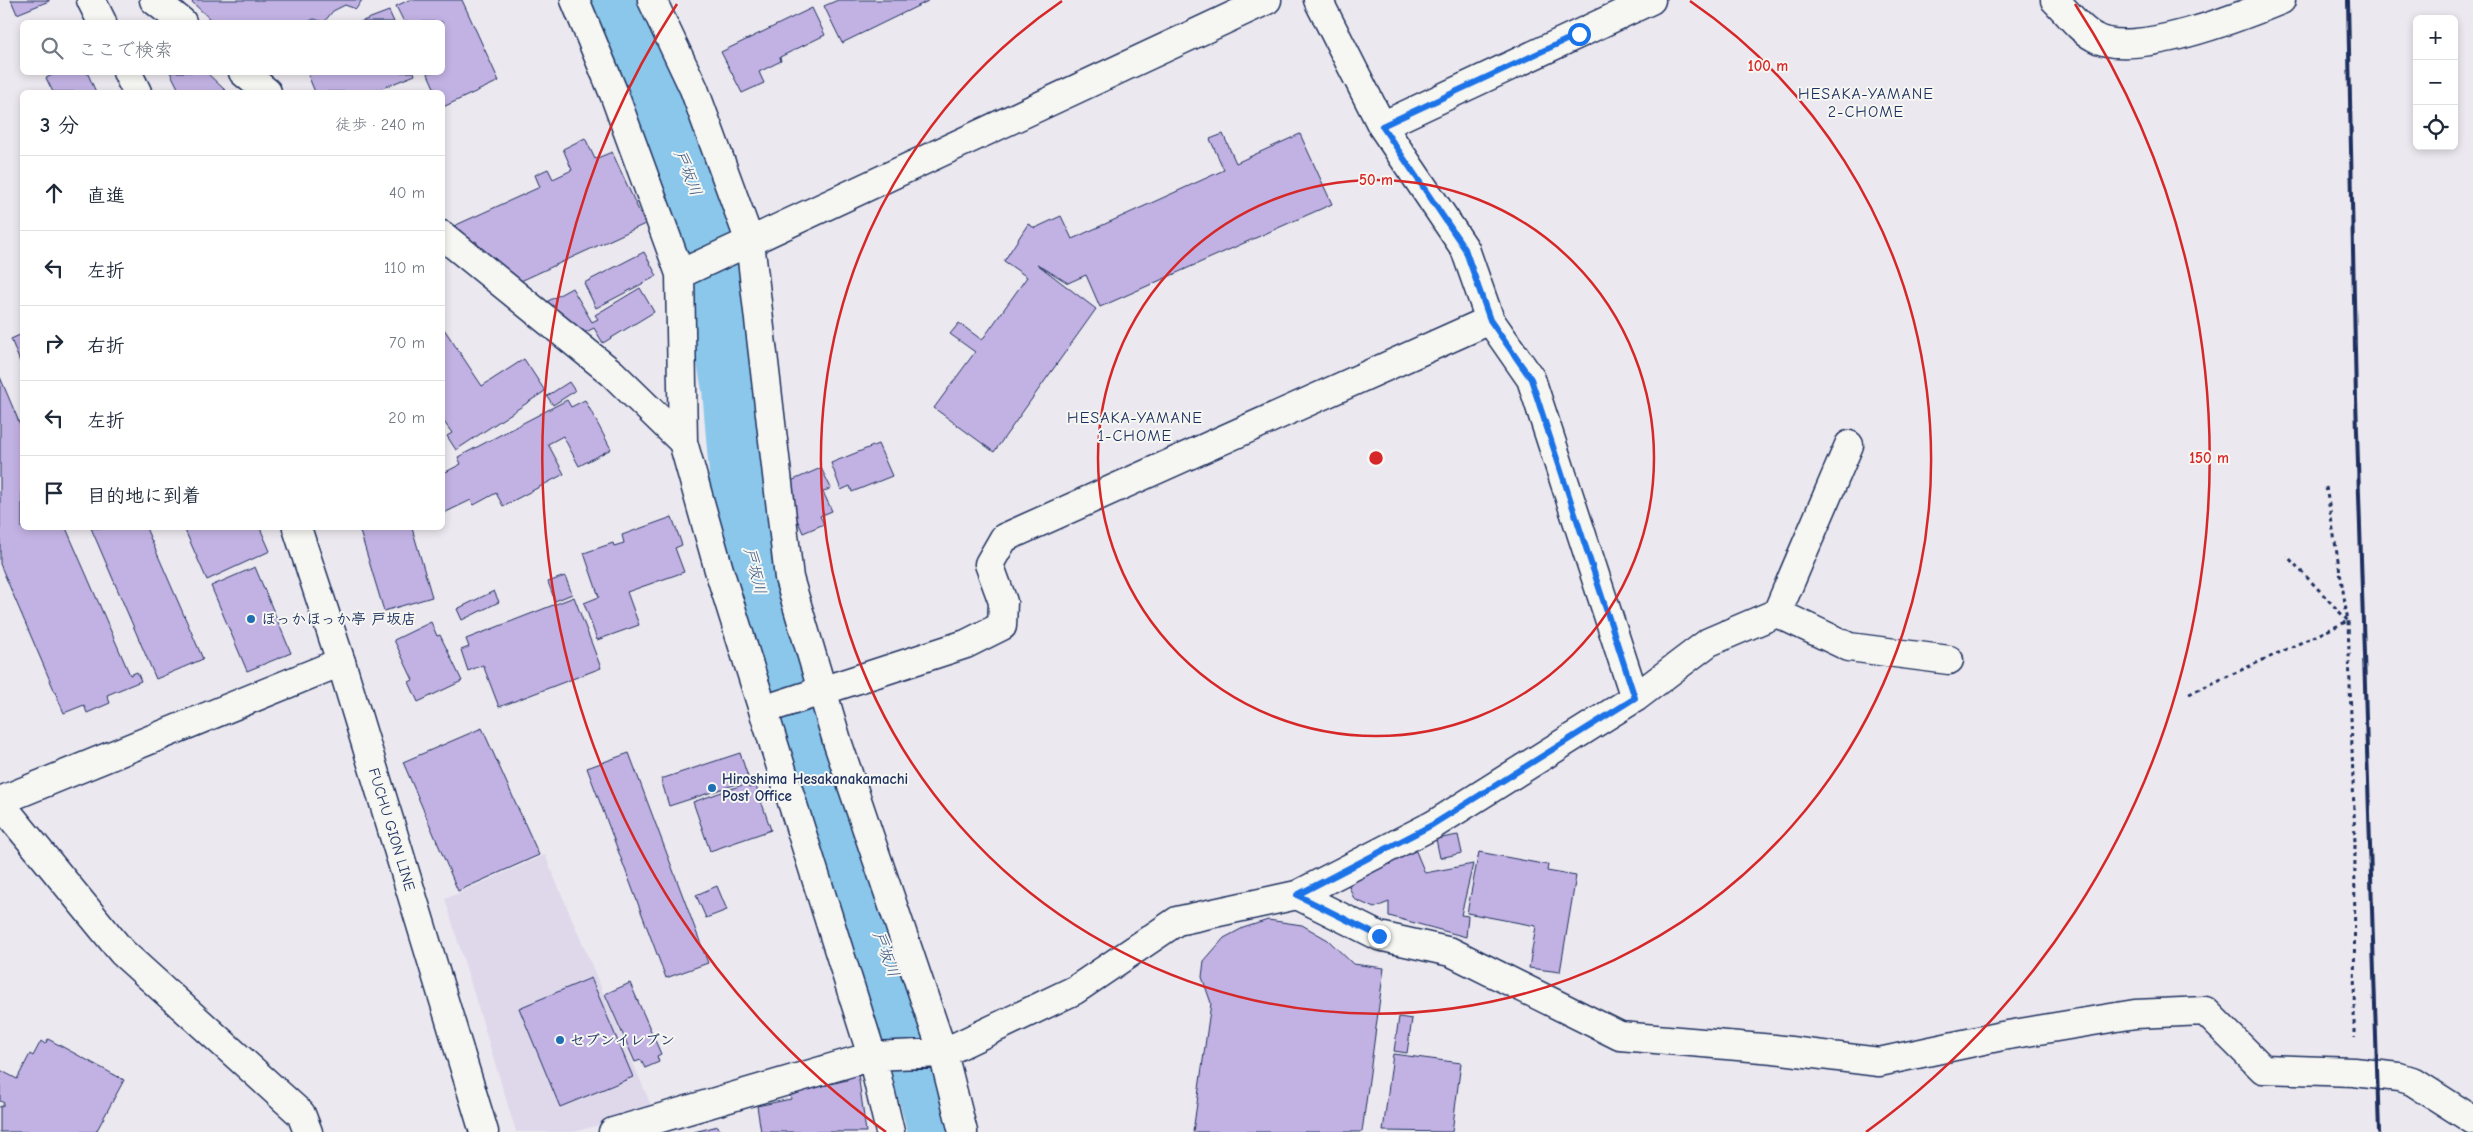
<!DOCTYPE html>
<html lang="ja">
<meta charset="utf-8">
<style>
:root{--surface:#fff;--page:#f6f6f7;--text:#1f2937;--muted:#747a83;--line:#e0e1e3}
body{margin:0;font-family:"Comic Neue","Klee One",sans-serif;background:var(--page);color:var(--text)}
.controls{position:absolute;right:15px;top:15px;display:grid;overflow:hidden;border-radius:8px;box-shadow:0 2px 8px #0003}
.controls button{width:45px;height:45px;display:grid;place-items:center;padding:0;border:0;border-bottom:1px solid var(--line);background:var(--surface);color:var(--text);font:25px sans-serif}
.stop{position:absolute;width:15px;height:15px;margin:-11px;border:4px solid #1a73e8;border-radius:50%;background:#fff}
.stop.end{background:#1a73e8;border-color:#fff;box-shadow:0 1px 5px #0008}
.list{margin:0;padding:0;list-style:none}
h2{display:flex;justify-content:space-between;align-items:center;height:65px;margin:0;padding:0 20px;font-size:21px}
h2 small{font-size:16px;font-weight:400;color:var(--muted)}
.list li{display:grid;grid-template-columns:32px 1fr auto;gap:15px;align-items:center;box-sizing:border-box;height:75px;padding:0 20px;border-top:1px solid var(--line)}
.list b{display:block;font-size:19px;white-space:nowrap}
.list em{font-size:16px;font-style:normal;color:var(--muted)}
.icon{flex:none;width:28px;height:28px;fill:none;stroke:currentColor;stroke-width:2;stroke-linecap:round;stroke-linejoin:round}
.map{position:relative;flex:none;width:2473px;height:1132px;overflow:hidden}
.search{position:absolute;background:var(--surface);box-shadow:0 2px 8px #0003;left:20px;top:20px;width:425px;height:55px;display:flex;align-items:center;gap:12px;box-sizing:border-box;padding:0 18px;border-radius:8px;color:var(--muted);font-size:19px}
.panel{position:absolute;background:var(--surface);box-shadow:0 2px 8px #0003;left:20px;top:90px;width:425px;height:440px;border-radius:8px}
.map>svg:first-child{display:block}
.built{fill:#dfd8eb}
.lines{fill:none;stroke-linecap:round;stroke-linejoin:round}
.river{stroke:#8ac7ea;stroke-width:66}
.building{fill:#c2b2e3;stroke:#1b2f5e}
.minor-casing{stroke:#1b2f5e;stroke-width:31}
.secondary-casing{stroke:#1b2f5e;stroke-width:31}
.path{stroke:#1b2f5e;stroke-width:3;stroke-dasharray:4 4;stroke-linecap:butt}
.minor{stroke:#f6f6f2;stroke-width:28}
.secondary{stroke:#f6f6f2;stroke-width:28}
.rail{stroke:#1b2f5e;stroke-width:4}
.route{stroke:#1a73e8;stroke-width:6}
.ring{fill:none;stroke:#d62828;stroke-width:2.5}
.poi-dot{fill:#1f6fb2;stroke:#f6f6f2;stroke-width:2}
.labels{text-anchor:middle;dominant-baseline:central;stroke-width:4;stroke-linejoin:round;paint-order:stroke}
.poi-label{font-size:15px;font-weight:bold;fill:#1b2f5e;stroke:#f6f6f2;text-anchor:start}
.street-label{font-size:15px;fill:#1b2f5e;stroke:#f6f6f2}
.neighbourhood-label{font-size:16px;letter-spacing:1px;fill:#1b2f5e;stroke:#f6f6f2}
.water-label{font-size:16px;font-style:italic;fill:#375581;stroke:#f6f6f2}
.centre{fill:#d62828;stroke:#f6f6f2;stroke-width:2.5}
.ring-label{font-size:15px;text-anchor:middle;font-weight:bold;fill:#d62828;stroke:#f6f6f2;stroke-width:4;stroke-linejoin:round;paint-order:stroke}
</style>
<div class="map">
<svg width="2473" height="1132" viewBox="0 0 2473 1132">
<rect width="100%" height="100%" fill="#ece8ef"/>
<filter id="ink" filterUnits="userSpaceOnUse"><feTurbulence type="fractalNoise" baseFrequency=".02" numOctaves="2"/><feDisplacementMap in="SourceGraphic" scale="10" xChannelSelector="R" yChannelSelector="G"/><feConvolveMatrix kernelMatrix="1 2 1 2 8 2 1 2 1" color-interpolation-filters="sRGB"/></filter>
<g filter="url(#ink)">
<path class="built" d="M545,855L653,1110L574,1132H516L445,899Z"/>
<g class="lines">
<path class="river" d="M618,0L632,31L704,213L735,388L749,557L816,767L908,1012L942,1132"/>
</g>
<path class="building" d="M11,0H49V1L17,14Z
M190,0H362L356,9L345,5L333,11L324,22L314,19L307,22H213Z
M409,0H462L499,81L443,107L442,92H436L427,72H442V22H404L396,6Z
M838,0H927L928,1L842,43L824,6Z
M812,8L825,35L780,57L781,61L759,72L764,83L742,93L721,52Z
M389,11L394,22H360Z
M59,72H87L96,92H53L46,78Z
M170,72H206L227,92H180Z
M313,72H414L415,75L372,92H315L308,75Z
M1223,134L1236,163L1300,134L1332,204L1100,307L1086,275L1068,283L1037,264L1096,309L994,452L934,408L975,352L950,334L959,323L982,340L1027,277L1004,261L1028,224L1035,228L1061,216L1072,239L1224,170L1210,139Z
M585,138L595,159L612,152L645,224L499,291L476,241L464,247L454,226L540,187L535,175L548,169L553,179L572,170L563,149Z
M644,252L657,276L596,308L584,283Z
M572,288L592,322L598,319L595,315L640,288L654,312L603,343L594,328L570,340L528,312Z
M442,326L482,386L524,359L545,391L456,450L447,436L452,433L442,419Z
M22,334V367L11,339Z
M0,377L22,429V528H66L130,675L137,672L141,681L107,695L110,703L87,713L84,705L64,713L0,564Z
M569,382L575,391L553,405L547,396Z
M567,400L571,407L585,400L611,449L579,466L563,436L548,444L564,474L503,506L496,493L474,505L471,500L442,514V474L461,464L458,457Z
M878,444L892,476L852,492L850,486L841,490L831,463Z
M821,468L831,488L823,492L832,511L820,516L824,524L803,533L784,490L793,485L791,481Z
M672,517L682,545L675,548L684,572L627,592L639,625L597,640L584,603L599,597L584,553L613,543L614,546L624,543L622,535Z
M91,528H146L203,659L156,679Z
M184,528H260L270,551L207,580Z
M359,528H412L432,597L384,611Z
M255,567L291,653L247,671L211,586Z
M565,576L572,594L555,601L548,582Z
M494,591L499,602L462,620L457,609Z
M574,597L601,668L499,707L483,665L468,671L461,650L469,647L466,639Z
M431,622L437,636L440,635L462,681L418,702L409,682L413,680L394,640Z
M482,728L539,855L458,891L403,762Z
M629,753L708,963L666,978L587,768Z
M740,753L749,780L669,806L661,779Z
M748,783L749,788L756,786L771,830L710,851L693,802Z
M1458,835L1462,853L1440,858L1436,839Z
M1415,849L1425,873L1473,864L1461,915L1468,916L1466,937L1389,916V902L1374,908L1354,899L1345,876Z
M1479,852L1548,865L1547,871L1576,876L1560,972L1529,968L1536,926L1467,913Z
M717,886L727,910L706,918L696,895Z
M1268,920L1302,925L1328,940L1353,964L1384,968L1362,1132H1193L1211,1003L1202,977L1204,961L1224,938L1243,928Z
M591,978L633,1077L560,1107L519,1008Z
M630,983L661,1054L657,1056L659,1062L645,1068L641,1060L635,1062L605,994Z
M1399,1017L1412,1019L1407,1053L1394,1051Z
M48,1039L124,1080L96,1132H0V1106L2,1107L4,1103L0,1101V1070L17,1079L30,1054L33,1056L41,1041L45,1044Z
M1393,1054L1461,1063L1452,1132L1383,1131Z
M858,1073L866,1132H761L757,1106L791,1099L790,1094L847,1080V1075Z
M718,1126L720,1132H694Z"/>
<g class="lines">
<defs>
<path id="minor" d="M154,0L182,22
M575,0L614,94L680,274L683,442L719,570L872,1056L890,1132
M652,0L694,89L750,242L789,578L838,744L943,1053L963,1132
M1318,0L1382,126L1465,249L1490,320L1531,379L1635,698
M2055,0C2067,12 2079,29 2094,37C2131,60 2242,16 2281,0
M243,72L267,92
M1382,126L1651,0
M442,235L612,373L683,442
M680,274L1267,0
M1777,613L1849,647L1949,660
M763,710L966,644L1002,626L1003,602L989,564L1004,538L1490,320
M0,801L341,662
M0,803L122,952L301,1114L308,1132
M1297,895L1379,936L1451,952L1620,1036L1774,1049L1879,1062L2002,1036L2135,1014L2205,1011L2263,1069L2354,1072L2399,1077L2412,1081L2473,1120
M613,1132L872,1056L943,1053L1075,990L1177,921L1297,895L1433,825L1635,698L1709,642L1777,613L1849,445"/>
<g id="secondary">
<path d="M91,0L102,22"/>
<path d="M127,72L137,92"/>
<path id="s1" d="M297,528L341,662L484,1132"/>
</g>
</defs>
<use href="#minor" class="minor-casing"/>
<use href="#secondary" class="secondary-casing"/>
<path class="path" d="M2326,487L2348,621L2355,844L2354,1038
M2189,694L2348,621L2287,556"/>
<use href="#minor" class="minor"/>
<use href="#secondary" class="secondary"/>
<path class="rail" d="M2348,0L2356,399L2379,1132"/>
</g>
</g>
<g class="lines" filter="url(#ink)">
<path class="route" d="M1379,936L1297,895L1432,825L1635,698L1531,379L1490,320L1465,249L1382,126L1579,34"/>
</g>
<g class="ring">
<circle cx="1376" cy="458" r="278"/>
<path d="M1690 1A555 555 0 1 1 1062 1"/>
<path d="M886 1132A833 833 0 0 1 677 4M2075 4A833 833 0 0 1 1866 1132"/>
</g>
<g class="poi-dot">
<circle cx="251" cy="619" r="5"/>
<circle cx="712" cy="788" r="5"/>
<circle cx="560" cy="1040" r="5"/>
</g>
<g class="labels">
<g class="poi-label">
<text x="261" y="619">ほっかほっか亭 戸坂店</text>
<text x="722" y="779">Hiroshima Hesakanakamachi<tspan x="722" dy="17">Post Office</tspan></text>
<text x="570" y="1040">セブンイレブン</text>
</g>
<g class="street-label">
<text stroke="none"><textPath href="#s1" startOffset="316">FUCHU GION LINE</textPath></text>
</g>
<g class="neighbourhood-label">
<text x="1866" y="94">HESAKA-YAMANE<tspan x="1866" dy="18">2-CHOME</tspan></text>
<text x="1135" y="418">HESAKA-YAMANE<tspan x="1135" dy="18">1-CHOME</tspan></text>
</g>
<g class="water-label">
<text transform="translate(688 173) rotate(68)">戸坂川</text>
<text transform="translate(755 571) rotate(76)">戸坂川</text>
<text transform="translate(886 954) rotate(70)">戸坂川</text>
</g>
</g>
<circle cx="1376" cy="458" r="8" class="centre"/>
<g class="ring-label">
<text x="1768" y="71">100 m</text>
<text x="1376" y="185">50 m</text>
<text x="2209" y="463">150 m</text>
</g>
</svg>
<div class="controls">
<button>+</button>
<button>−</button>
<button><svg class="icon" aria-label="locate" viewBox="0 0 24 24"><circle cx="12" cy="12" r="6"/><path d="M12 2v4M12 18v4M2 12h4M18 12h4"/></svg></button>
</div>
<div class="stop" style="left:1579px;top:34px"></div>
<div class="stop end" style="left:1379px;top:936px"></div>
<div class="search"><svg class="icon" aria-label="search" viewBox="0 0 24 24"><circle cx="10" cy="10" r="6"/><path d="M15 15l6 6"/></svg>ここで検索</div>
<section class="panel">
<h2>3 分<small>徒歩 · 240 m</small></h2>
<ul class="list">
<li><svg class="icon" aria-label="ahead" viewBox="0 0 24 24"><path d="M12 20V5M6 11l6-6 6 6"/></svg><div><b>直進</b></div><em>40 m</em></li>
<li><svg class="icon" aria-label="left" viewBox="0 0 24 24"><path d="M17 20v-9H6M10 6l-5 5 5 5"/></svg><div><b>左折</b></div><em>110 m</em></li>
<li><svg class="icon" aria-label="right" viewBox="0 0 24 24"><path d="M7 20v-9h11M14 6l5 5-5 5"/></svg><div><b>右折</b></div><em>70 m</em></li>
<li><svg class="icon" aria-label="left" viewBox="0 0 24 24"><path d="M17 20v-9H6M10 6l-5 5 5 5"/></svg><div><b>左折</b></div><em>20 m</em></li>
<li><svg class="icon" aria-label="arrive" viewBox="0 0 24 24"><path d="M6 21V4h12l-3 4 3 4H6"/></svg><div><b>目的地に到着</b></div></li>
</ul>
</section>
</div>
